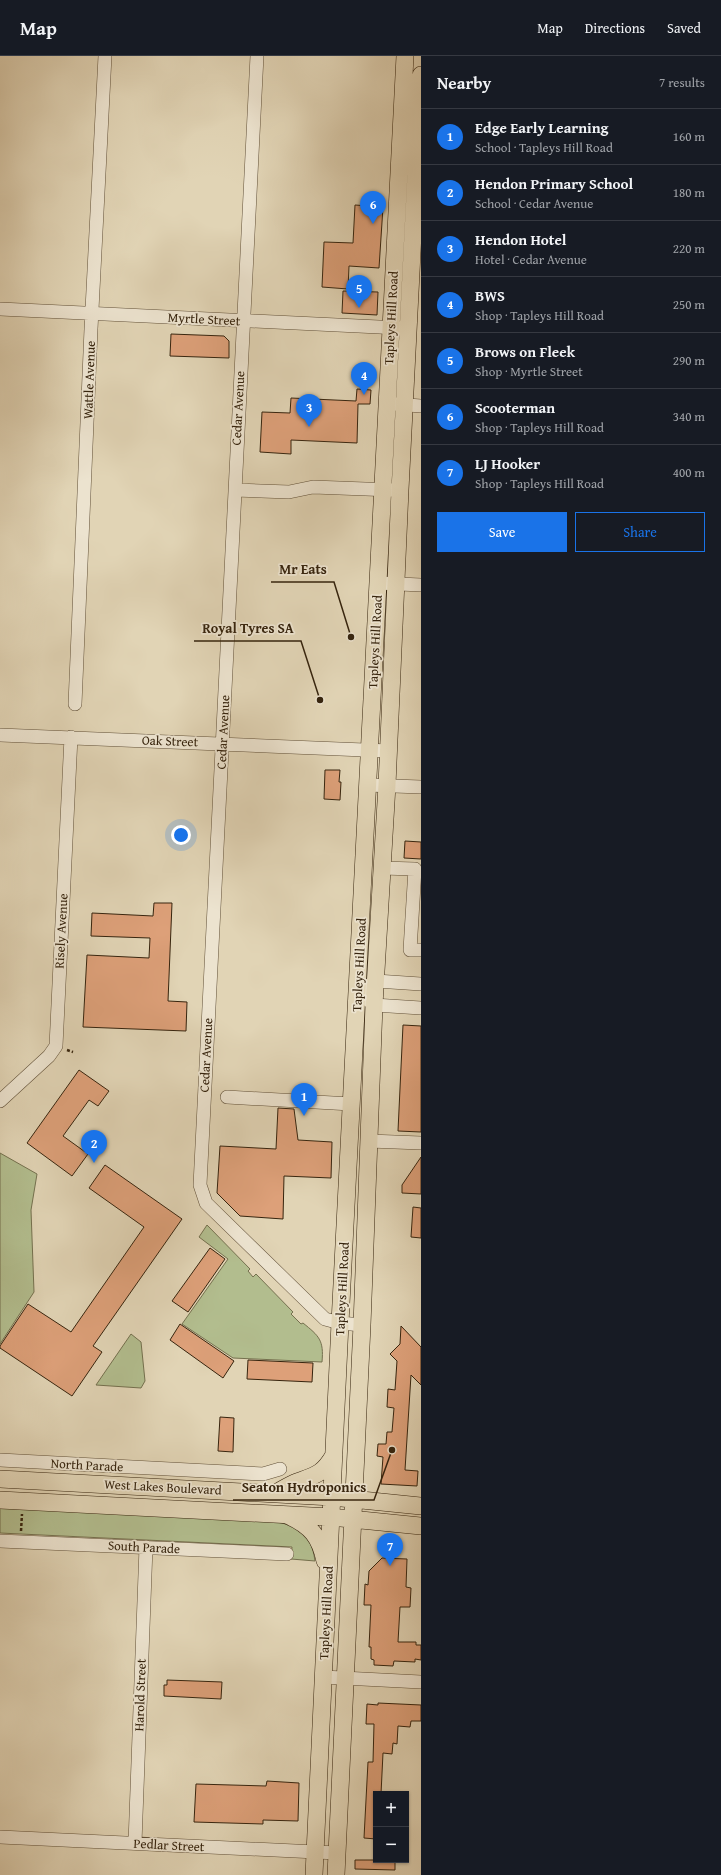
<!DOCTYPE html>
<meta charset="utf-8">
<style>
:root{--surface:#171b24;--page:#20242c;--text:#f1f3f6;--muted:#9ea1a6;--line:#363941;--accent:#1a73e8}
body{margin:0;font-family:"Gentium Book Plus",serif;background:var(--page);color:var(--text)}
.controls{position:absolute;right:12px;bottom:12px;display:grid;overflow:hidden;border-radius:0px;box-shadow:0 1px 3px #0004}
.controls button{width:36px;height:36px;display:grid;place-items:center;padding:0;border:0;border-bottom:1px solid var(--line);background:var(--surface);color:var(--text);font:20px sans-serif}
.you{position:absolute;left:181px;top:779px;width:14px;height:14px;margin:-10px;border:3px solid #fff;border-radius:50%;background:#1a73e8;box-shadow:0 0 0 6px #1a73e833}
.badge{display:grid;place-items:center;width:26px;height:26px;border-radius:50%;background:var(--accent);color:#fff;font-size:13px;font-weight:700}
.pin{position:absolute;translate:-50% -33px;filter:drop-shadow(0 1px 2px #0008)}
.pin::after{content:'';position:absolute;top:21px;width:14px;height:12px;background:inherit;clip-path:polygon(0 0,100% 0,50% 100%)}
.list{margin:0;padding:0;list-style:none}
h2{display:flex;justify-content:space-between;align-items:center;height:52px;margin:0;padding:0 16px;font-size:17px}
h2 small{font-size:13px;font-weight:400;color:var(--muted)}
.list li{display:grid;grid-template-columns:26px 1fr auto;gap:12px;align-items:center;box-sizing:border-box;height:56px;padding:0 16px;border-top:1px solid var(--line)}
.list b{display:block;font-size:15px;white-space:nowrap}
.list p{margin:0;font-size:13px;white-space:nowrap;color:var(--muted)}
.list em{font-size:13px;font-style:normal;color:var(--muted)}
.actions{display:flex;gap:8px;padding:12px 16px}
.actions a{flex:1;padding:9px 0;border:1px solid var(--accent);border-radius:0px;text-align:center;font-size:14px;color:var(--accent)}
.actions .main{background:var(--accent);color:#fff}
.map{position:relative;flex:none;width:421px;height:1819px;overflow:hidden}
header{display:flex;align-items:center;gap:24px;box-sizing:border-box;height:56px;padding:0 20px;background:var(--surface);border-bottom:1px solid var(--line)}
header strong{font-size:19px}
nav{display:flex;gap:22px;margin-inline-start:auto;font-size:14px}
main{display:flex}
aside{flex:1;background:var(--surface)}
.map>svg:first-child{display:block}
.green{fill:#b2bd8e;stroke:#74704e}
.building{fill:#dda079;stroke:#36240e}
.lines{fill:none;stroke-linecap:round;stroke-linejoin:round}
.minor-casing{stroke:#615038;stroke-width:14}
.major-casing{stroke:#36240e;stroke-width:18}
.path{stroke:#36240e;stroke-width:2.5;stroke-dasharray:3 2;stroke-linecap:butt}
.minor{stroke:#ece3cf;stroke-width:13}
.major{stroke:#e1d4b5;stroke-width:17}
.labels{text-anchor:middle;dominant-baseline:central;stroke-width:3.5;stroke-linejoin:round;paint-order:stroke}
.street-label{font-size:13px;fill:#36240e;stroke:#ece3cf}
.leader{fill:none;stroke:#36240e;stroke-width:1.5}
.callout-dot{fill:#36240e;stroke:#ece3cf;stroke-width:1.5}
.callout-label{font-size:14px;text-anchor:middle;font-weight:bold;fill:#36240e;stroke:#ece3cf;stroke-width:3.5;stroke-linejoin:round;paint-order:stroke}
</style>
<header>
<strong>Map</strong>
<nav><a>Map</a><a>Directions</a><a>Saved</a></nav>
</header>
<main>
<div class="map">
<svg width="421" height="1819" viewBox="0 0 421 1819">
<rect width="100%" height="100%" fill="#e1d4b5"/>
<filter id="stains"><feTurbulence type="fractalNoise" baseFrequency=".005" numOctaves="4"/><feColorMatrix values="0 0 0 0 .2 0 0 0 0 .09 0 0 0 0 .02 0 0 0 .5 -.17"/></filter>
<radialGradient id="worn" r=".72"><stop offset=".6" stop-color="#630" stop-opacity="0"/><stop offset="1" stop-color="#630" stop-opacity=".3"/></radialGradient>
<path class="green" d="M0,1097L37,1118L31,1154L34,1236L0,1288Z
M207,1169L250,1213L248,1215L253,1221L256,1218L293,1256L291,1258L301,1268L303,1267C319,1280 324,1284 322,1306L233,1302L182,1268L228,1203L199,1181Z
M131,1278L141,1286L145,1325L141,1332L96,1329Z
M0,1452L272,1465C299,1470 311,1476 315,1505L291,1503L292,1491L0,1477Z"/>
<path class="building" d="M355,149L383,151L379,212L349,210L348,233L322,231L324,186L353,187Z
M343,235L378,236L377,259L342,257Z
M171,278L224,280L229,285V302L170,300Z
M357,333L371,334L370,348H358L357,387L291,384V398L260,396L262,356L290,357L291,342L356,345Z
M325,714H340L339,726H341L340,744L324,743Z
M405,785L421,786V803L404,802Z
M154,847H172L168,945L187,946L186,975L83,971L87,899L149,902L150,882L91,880L92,857L153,860Z
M403,969L421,970V1076L398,1075Z
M79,1014L109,1035L98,1050L89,1044L63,1080L88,1098L72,1120L27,1087Z
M278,1052L294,1053L298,1084L332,1086L331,1122L284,1120L283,1163L240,1160L217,1137L220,1090L276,1093Z
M421,1101V1138L402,1137V1129Z
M105,1109L182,1163L93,1290L102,1296L72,1340L0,1292V1290L28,1248L71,1276L144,1171L89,1132Z
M413,1151L421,1152V1182L411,1181Z
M210,1192L225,1203L188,1256L172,1245Z
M180,1268L234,1305L223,1322L170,1284Z
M401,1270L421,1291V1329L411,1319L405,1414L418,1415L417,1430L381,1428L383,1401L377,1400L378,1388H386L387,1376H392L394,1352L387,1351L388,1333L395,1334L397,1305L390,1298L400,1288Z
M248,1304L313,1307L312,1326L247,1323Z
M220,1361L234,1362L233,1396L218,1395Z
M382,1502L407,1503L406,1531L411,1532L410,1551H400L398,1586H416V1589H421V1604L415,1603V1606L394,1605L393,1610L374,1609V1604L371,1603V1591H369L371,1549H364L365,1528L368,1529L369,1515Z
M167,1624L222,1626L221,1643L164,1640V1629H167Z
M378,1647L421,1649V1665H411L410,1671L398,1670L397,1688L393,1687L392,1698L383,1697L381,1738H376V1783L364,1782L368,1706H373L374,1668H366L367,1648L378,1649Z
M267,1725L299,1727L298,1765L263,1764V1768L194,1766L196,1728L266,1730Z
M355,1804H395V1814L355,1813Z"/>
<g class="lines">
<defs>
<path id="minor" d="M257,0L200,1129L206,1147L325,1263L340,1267L362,1269
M0,253L400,272
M395,348L421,350
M235,434L289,436L313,431L392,434
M378,527L421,529
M75,648L91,273L105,0
M0,679L389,695
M367,729L421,731
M382,812L415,813L410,894H421
M421,928L376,925L358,936L374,949L421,952
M227,1041L351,1048
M0,1045L49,1000L56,990L71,681
M369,1085L421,1087
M0,1404L263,1418L280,1413
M0,1485L287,1498
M323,1621L421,1626
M0,1781L337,1797
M135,1787L146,1491"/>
<path id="major" d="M0,1423L332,1441L421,1450
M274,1438C282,1434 289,1429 297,1426C316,1419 323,1418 334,1399
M0,1444L331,1461L421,1470
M289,1460C311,1470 320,1481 325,1505
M314,1819L340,1267L405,0
M336,1819L362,1269L374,949L387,729L400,434L421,19"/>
</defs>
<use href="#minor" class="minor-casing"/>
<use href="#major" class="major-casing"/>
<path class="path" d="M67,994L73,996
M21,1475L22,1458"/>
<use href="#minor" class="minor"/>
<use href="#major" class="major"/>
</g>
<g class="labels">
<g class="street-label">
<text transform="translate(391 262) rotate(-87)">Tapleys Hill Road</text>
<text transform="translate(204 263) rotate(3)">Myrtle Street</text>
<text transform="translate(89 324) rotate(-88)">Wattle Avenue</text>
<text transform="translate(238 352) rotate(-87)">Cedar Avenue</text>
<text transform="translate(375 586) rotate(-87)">Tapleys Hill Road</text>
<text transform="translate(223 676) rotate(-87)">Cedar Avenue</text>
<text transform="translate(170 685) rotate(2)">Oak Street</text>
<text transform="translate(61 875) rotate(-87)">Risely Avenue</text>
<text transform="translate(359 909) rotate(-87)">Tapleys Hill Road</text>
<text transform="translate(206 999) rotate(-87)">Cedar Avenue</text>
<text transform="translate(342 1233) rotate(-87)">Tapleys Hill Road</text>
<text transform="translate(87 1409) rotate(3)">North Parade</text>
<text transform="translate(163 1431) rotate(3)">West Lakes Boulevard</text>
<text transform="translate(144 1491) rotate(3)">South Parade</text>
<text transform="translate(326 1557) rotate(-87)">Tapleys Hill Road</text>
<text transform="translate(140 1639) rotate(-88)">Harold Street</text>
<text transform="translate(169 1789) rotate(3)">Pedlar Street</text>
</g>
</g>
<path class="leader" d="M351 581L334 526H271M320 644L301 585H194M392 1394L374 1444H233"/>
<g class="callout-dot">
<circle cx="351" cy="581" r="4"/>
<circle cx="320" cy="644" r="4"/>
<circle cx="392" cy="1394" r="4"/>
</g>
<g class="callout-label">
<text x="303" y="518">Mr Eats</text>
<text x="248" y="577">Royal Tyres SA</text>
<text x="304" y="1436">Seaton Hydroponics</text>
</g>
<rect width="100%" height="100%" filter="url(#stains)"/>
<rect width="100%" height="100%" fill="url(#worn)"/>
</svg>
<div class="controls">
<button>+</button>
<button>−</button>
</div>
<div class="you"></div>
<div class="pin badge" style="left:304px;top:1060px">1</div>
<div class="pin badge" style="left:94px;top:1107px">2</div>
<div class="pin badge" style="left:309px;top:371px">3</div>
<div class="pin badge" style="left:364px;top:339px">4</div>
<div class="pin badge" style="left:359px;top:252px">5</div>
<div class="pin badge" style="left:373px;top:168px">6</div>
<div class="pin badge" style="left:390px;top:1510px">7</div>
</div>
<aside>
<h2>Nearby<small>7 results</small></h2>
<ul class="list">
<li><span class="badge">1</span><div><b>Edge Early Learning</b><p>School · Tapleys Hill Road</p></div><em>160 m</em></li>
<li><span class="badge">2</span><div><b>Hendon Primary School</b><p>School · Cedar Avenue</p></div><em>180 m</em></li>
<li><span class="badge">3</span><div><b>Hendon Hotel</b><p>Hotel · Cedar Avenue</p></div><em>220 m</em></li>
<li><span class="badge">4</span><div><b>BWS</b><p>Shop · Tapleys Hill Road</p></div><em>250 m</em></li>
<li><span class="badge">5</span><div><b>Brows on Fleek</b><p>Shop · Myrtle Street</p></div><em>290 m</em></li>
<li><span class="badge">6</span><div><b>Scooterman</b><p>Shop · Tapleys Hill Road</p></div><em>340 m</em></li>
<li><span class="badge">7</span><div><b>LJ Hooker</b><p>Shop · Tapleys Hill Road</p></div><em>400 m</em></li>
</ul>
<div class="actions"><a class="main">Save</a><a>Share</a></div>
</aside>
</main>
